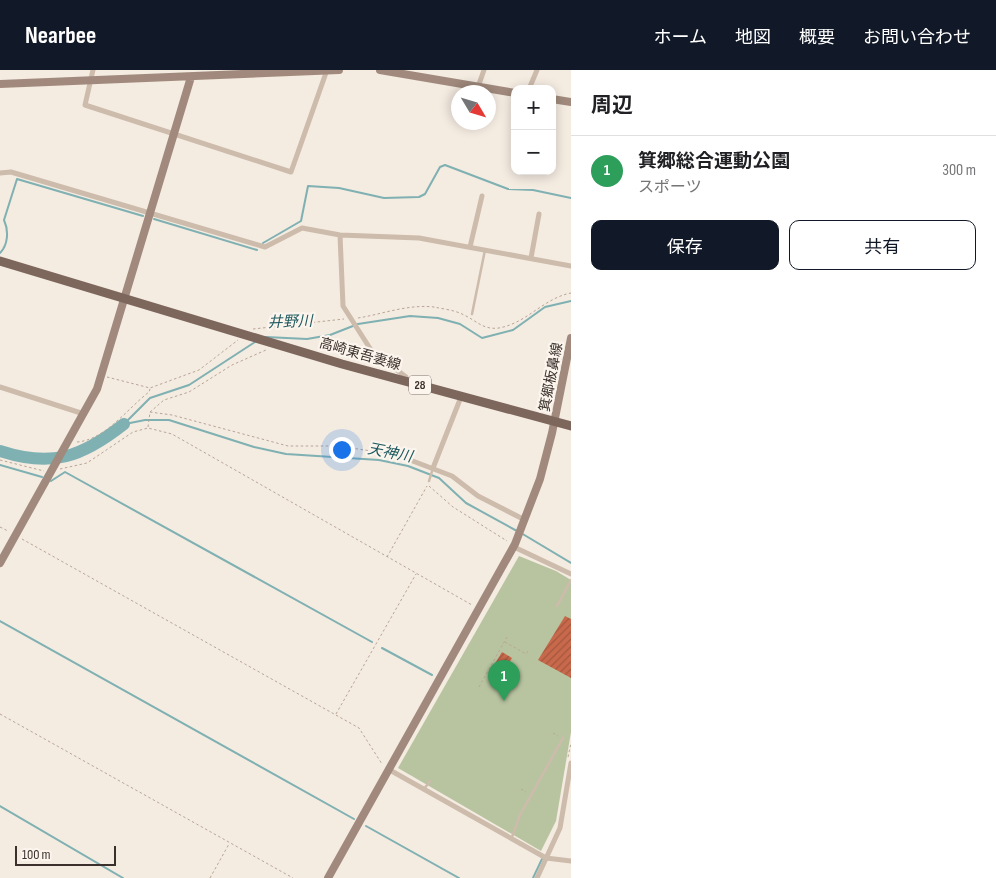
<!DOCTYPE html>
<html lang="ja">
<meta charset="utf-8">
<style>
:root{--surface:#fff;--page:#f2f2f2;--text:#202124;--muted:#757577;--line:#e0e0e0;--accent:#111827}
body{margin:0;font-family:"Sofia Sans Condensed","Noto Sans JP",sans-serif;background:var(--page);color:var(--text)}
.controls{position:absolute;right:15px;top:15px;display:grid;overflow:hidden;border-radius:10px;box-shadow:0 2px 12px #0003}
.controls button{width:45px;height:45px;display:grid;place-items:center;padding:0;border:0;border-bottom:1px solid var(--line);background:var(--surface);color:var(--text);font:25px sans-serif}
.compass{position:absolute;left:451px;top:15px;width:45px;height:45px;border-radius:50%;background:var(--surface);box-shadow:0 2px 12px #0003;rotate:128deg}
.scale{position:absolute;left:15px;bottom:12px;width:101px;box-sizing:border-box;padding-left:5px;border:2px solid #3b302b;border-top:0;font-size:14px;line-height:18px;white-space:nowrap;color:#3b302b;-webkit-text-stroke:4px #fbf5ee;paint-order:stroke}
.you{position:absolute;left:341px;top:379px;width:18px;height:18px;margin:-12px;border:4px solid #fff;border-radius:50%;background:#1a73e8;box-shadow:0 0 0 8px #1a73e833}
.badge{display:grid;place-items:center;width:32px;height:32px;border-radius:50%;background:var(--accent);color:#fff;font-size:16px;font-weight:700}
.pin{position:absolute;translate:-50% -41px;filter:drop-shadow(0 1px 2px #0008)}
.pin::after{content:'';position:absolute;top:26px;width:18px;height:15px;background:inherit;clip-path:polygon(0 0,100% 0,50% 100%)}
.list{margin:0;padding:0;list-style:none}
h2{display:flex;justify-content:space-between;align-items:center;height:65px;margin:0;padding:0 20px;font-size:21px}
h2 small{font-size:16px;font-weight:400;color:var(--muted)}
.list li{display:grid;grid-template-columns:32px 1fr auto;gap:15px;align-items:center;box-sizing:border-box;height:70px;padding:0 20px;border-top:1px solid var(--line)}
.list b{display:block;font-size:19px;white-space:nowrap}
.list p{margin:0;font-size:16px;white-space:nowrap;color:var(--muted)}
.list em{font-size:16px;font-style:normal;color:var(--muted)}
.actions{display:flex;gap:10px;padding:15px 20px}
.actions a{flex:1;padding:11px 0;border:1px solid var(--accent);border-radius:10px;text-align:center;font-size:18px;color:var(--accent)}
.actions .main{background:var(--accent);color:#fff}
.map{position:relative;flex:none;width:571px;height:808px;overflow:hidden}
header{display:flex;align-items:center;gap:30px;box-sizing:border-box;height:70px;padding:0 25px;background:var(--accent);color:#fff}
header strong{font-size:24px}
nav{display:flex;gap:28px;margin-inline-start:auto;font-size:18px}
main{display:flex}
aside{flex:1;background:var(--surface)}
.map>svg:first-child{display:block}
.park{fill:#b8c4a0}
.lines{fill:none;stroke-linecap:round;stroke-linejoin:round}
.stream{stroke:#7fb0b2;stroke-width:2}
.river{stroke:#7fb0b2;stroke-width:12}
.building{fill:url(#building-hatch)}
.path{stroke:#b9a596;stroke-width:1;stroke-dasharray:2.5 2.5;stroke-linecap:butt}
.lane{stroke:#cdbbac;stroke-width:2.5}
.street{stroke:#cdbbac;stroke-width:5}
.secondary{stroke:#a18a7d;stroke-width:8}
.primary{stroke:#7d675c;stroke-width:9}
.labels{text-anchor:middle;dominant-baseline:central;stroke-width:4.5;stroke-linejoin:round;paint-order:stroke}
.shield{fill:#fbf5ee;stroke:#756b66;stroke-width:1}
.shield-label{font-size:12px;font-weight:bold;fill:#3b302b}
.street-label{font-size:14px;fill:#3b302b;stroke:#fbf5ee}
.water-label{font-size:15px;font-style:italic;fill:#1f5a5e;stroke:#fbf5ee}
</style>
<header>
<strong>Nearbee</strong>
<nav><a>ホーム</a><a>地図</a><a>概要</a><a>お問い合わせ</a></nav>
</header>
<main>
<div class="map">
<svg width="571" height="808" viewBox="0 0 571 808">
<defs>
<pattern id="building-hatch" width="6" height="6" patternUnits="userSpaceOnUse" patternTransform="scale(1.25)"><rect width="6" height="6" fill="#c8694b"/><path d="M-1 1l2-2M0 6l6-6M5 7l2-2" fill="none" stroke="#a4573f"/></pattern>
</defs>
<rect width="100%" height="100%" fill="#f4ebe1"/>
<path class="park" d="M519,486L556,501L571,510V662L556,751L541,781L398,698Z"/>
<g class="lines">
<path class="stream" d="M154,149L257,180
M263,173L301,151L308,116L339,118L384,128L419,127L425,124L440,97L445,95L508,119L533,120L571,128
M0,183C8,175 9,161 4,150L17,109L143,146
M266,267L307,269L330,265L358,254L410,246L438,248L460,254L482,268L513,260L545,237L571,231
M124,354L150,328L189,315L255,272
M125,354L145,350H169L254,377L286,384L379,390L408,396L439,408L466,433L517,461
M0,395L42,407
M51,411L65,402L372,572
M521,463L571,493
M0,551L354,749
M382,578L432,605
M0,736L123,808
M366,756L459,808
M533,808L542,789"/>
<path class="river" d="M0,381C52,398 82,387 124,354"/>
</g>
<path class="building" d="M565,546L571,549V608L538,590Z
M502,582L512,588L503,603L493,597Z"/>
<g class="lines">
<path class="path" d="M358,248C383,244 408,234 434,237C443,239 455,240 464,245C477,251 483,260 499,258C527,253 544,228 571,223
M253,259L344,249
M107,307L150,318L199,300L238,270
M150,342L172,345L288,376H338L391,384
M148,357L150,342L164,330L189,322L232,295L266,280
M77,372C105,370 128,338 149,322L150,319
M0,390L44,401
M60,399L87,393L133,362L148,358L172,364L472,535
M429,416L453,437L507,471
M0,457L8,461
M22,469L359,658L382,694
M387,487L427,416
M505,572L526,584L528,581
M479,617L507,567
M0,644L293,808
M336,644L416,504
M553,663L558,666
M568,687L571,673
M521,719L526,722
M210,808L229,774"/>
<path class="lane" d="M472,244L485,180
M429,411L433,398
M557,536L571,510
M424,719L430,711
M512,767L520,745L563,668"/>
<path class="street" d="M93,0L85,35L291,102L327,0
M478,17L484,0
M529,19L537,0
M0,103L11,102L265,177L302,158L340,165L419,168L571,196
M340,165L343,236L371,280L406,307V312
M470,177L482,126
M531,188L539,144
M0,317L84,344
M397,385L452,406L478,426L525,450
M433,398L461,327
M514,477L571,504
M388,699L546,788L571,791
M537,808L560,758L571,693"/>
<path class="secondary" d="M380,0L515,23
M0,14L339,0
M552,29L571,32
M0,493L97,319L191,7
M328,808L515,474L540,409L552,363L571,268"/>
<path class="primary" d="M0,191L342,294L571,356"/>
</g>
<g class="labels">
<rect class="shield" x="409" y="305.5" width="22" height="19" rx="4"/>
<g class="shield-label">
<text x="420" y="315">28</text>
</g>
<g class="street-label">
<text transform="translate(360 284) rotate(16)">高崎東吾妻線</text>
<text transform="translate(551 307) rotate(-79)">箕郷板鼻線</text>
</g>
<g class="water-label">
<text transform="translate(290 252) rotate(-2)">井野川</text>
<text transform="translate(390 383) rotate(11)">天神川</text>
</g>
</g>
</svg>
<div class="controls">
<button>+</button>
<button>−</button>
</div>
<svg class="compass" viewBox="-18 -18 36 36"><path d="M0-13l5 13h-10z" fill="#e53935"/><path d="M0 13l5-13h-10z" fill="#757577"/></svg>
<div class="scale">100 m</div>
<div class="you"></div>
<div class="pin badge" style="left:504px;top:631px;background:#2e9e5b">1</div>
</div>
<aside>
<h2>周辺<small></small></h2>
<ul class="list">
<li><span class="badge" style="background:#2e9e5b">1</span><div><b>箕郷総合運動公園</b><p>スポーツ</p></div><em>300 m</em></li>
</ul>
<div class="actions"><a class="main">保存</a><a>共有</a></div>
</aside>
</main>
